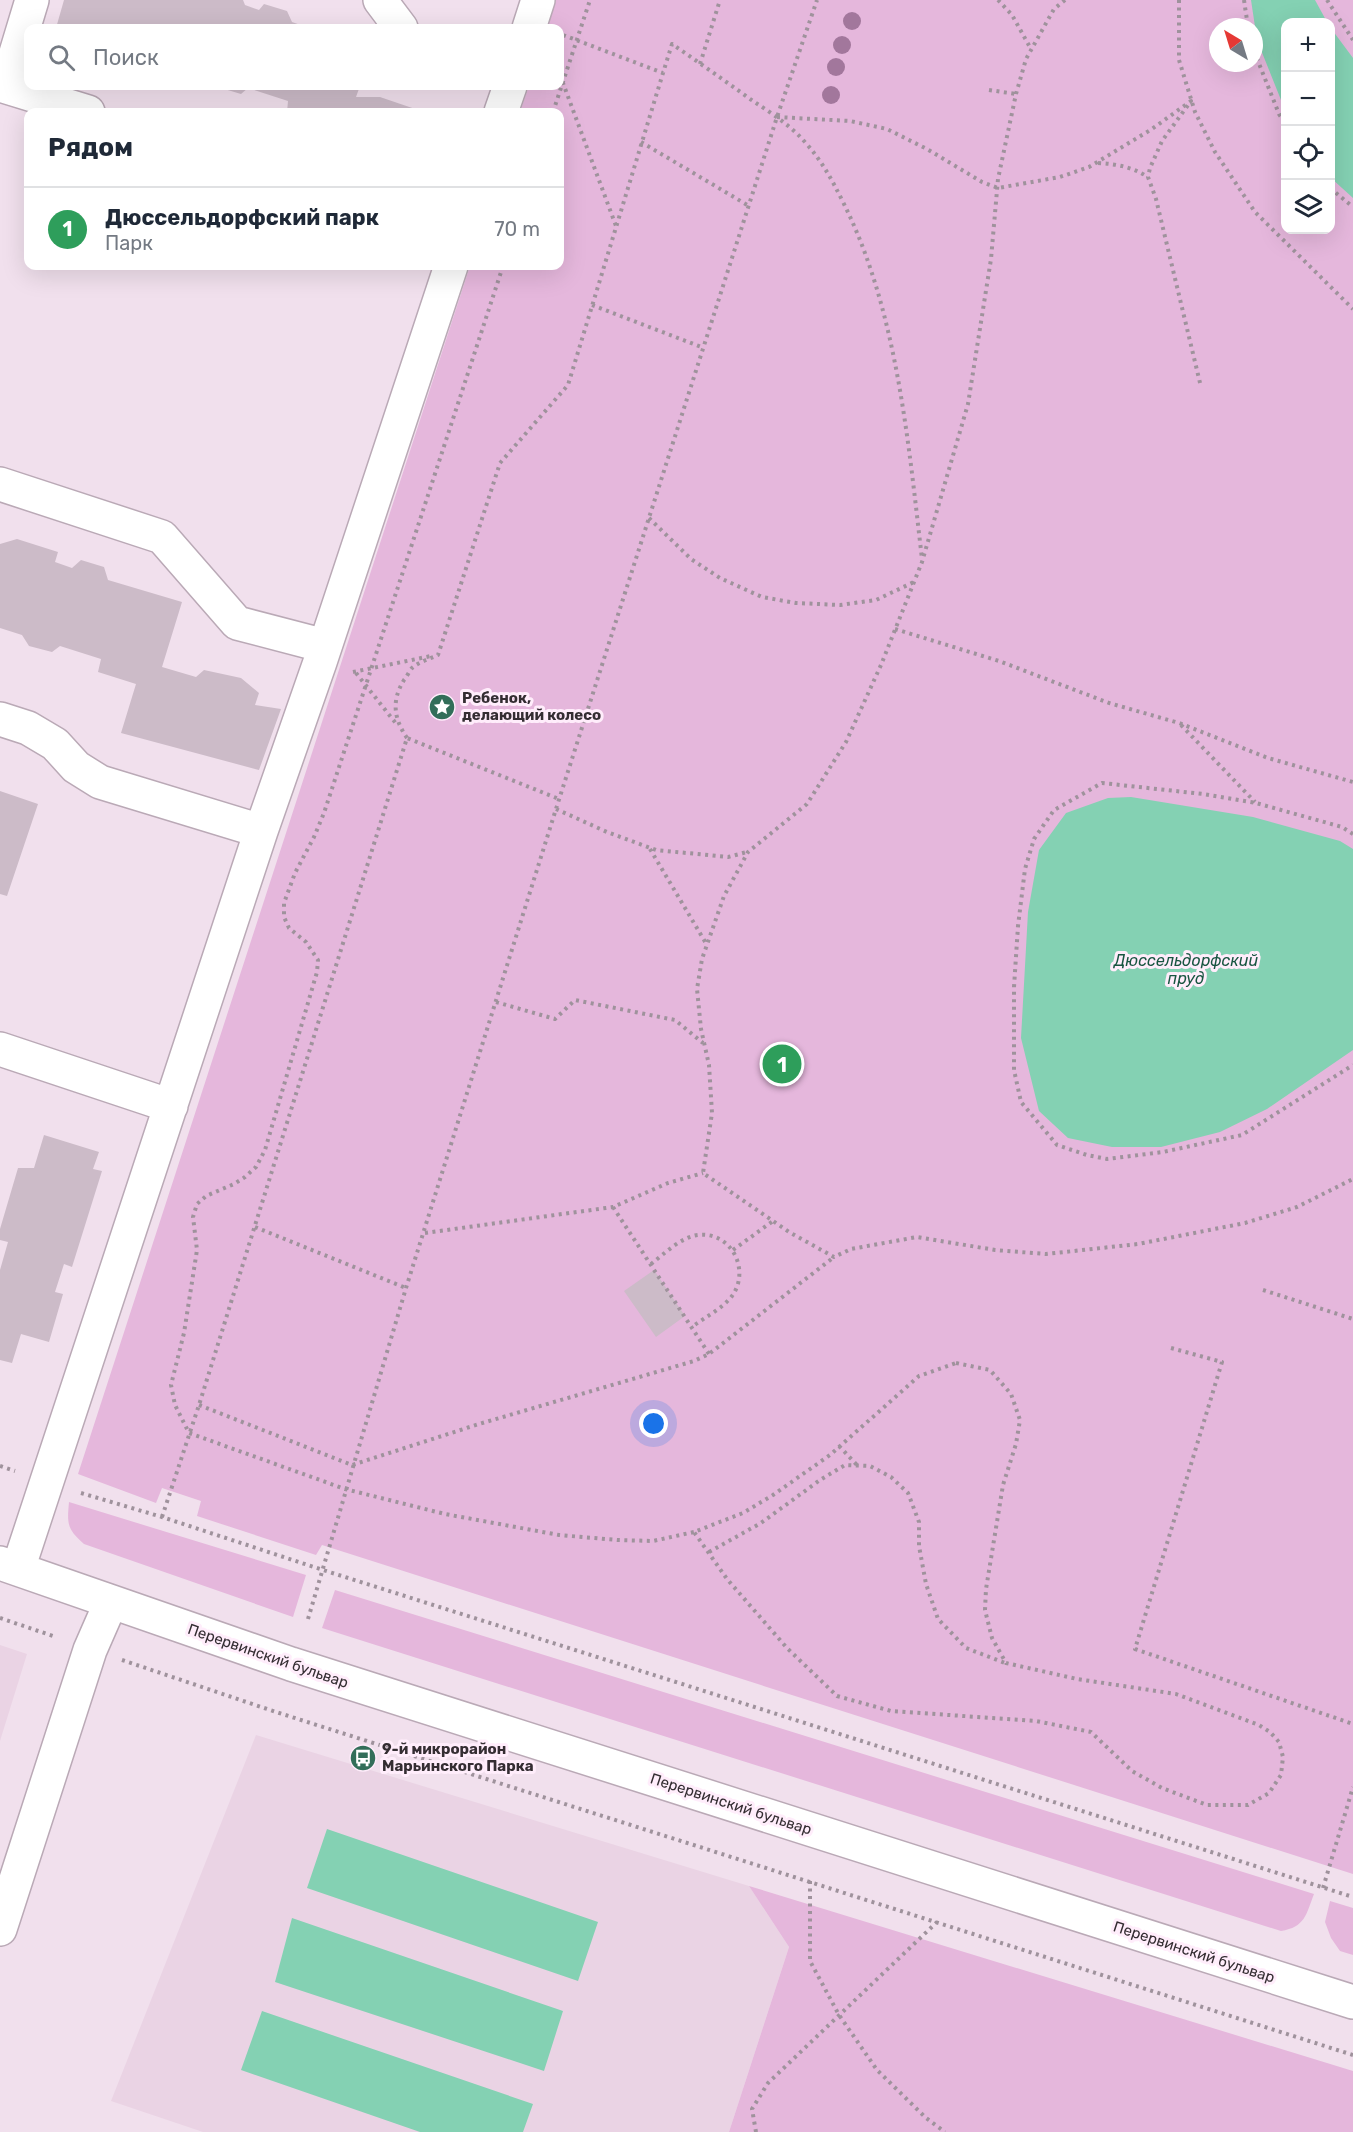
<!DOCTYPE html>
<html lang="ru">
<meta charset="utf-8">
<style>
:root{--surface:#fff;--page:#f6f6f7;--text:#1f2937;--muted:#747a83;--line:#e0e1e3;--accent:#326e59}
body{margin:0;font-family:Rubik,sans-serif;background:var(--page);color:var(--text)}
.controls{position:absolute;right:18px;top:18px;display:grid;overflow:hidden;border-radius:12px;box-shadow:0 6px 24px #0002}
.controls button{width:54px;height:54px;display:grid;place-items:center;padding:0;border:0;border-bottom:2px solid var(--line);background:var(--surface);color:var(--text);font:30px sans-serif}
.compass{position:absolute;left:1209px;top:18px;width:54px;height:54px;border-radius:50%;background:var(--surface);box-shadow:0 6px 24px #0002;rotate:322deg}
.you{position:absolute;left:654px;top:1424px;width:21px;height:21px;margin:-15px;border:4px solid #fff;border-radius:50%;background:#1a73e8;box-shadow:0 0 0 9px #1a73e833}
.badge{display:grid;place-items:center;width:39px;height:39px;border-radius:50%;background:var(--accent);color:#fff;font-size:20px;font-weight:700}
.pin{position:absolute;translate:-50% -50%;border:3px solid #fff;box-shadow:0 2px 6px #0006}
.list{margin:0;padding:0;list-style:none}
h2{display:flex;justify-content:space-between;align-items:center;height:78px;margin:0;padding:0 24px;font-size:26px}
h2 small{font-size:20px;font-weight:400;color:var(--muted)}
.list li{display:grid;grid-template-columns:39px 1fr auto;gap:18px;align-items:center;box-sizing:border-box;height:84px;padding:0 24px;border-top:2px solid var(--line)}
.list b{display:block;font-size:22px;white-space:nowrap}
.list p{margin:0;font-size:20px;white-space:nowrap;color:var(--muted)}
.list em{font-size:20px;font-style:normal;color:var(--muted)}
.icon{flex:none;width:33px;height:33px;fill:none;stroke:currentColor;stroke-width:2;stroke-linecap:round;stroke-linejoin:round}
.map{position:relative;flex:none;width:1353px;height:2132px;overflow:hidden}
.search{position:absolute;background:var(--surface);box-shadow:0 6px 24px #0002;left:24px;top:24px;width:540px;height:66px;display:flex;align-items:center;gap:15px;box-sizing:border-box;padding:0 21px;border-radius:12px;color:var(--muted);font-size:22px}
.panel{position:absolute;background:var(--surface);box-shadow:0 6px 24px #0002;left:24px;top:108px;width:540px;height:162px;border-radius:12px}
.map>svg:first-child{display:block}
.built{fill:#ead3e4}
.green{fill:#e5b7dc;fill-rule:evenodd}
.water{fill:#84d1b3}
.building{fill:#ccbbc8}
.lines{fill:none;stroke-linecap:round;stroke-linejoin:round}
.minor-casing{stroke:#baa9b6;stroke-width:36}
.path{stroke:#9f929c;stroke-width:4;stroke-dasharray:3 4.5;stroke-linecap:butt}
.minor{stroke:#fff;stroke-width:33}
.tree{fill:#a2779c}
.labels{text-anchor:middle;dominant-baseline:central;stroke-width:6;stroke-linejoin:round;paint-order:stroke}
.poi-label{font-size:15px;font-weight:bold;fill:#342d32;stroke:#ffedfb;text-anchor:start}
.street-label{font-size:15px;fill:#342d32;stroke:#ffedfb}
.water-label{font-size:16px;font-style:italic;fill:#185541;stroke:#ffedfb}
</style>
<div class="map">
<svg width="1353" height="2132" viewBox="0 0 1353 2132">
<rect width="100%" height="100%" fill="#f1e0ed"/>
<path class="built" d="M0,1645L27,1654L0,1741Z
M256,1735L749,1886L789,1947L729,2132H203L111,2101Z"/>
<path class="green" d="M556,0H1353V1874L322,1545L316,1555L197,1516L201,1501L162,1488L156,1503L78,1474L470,266H560V112H520L529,86H560V28H547ZM1286,22H1330V230H1286ZM1218,27H1254V63H1218Z
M69,1502L306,1575L293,1617L84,1544C67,1529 67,1524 69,1502Z
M335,1590L1314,1894C1306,1915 1305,1927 1281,1931L322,1628Z
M749,1886L1353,2071V2132H729L789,1947Z
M1330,1901L1353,1908V1955L1340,1951L1331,1938L1325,1922Z"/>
<path class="water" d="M1251,0H1315L1327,22H1286L1285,110L1257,40Z
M1330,27L1353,58V198L1331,178Z
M1131,797L1253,817L1340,841L1353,849V1050L1267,1109L1220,1132L1161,1147H1112L1068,1138L1039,1111L1021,1038L1028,912L1039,850L1066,813L1108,798Z
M327,1829L598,1922L578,1981L307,1888Z
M292,1918L563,2011L544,2071L275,1982Z
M262,2011L533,2104L523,2132H420L241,2070Z"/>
<path class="building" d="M64,0H243L245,5L259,10L264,4L287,11L292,22L309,28H56Z
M219,86H360L356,97H380L424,112H287L288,101L248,88L241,94L221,88Z
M17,539L58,552L55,562L72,568L81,560L104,567L108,580L182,602L162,667L196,677L204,670L241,678L259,693L255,705L281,709L259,770L121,733L136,684L98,672L101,659L60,646L52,652L29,646L22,635L0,628V544Z
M0,791L38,804L7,896L0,894Z
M44,1135L99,1152L93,1169L102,1171L72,1267L64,1264L55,1292L63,1294L49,1342L21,1334L12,1363L0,1360V1270L8,1242L0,1240V1229L18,1168H34Z
M654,1270L685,1316L656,1337L624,1291Z"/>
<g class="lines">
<defs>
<path id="minor" d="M380,0L401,28
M529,28L538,0
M0,85L88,112
M6,86L32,0
M501,112L510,86
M0,484L162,537L237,623L325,646
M0,719L28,728L55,744L76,767L100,782L261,831
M0,1049L171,1106
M0,1563L291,1664L1353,2002
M18,1569L261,831L320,662L451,266
M0,1929L90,1650L111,1602"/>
</defs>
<use href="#minor" class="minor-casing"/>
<path class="path" d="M998,0L1012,15L1031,49
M1065,0L1054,9L1026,59L1016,94L998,179L991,259L968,404L922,562L881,665L846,742L807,804L748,852L724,896L702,959L697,989L701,1029L709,1065L712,1113L703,1173L789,1232L834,1257L851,1249L917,1237L995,1250L1046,1254L1138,1244L1245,1223L1297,1207L1353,1179
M1179,0V60L1195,112L1215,152L1255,212L1353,309
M1244,0L1248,27
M1327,0L1353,40
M563,35L663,73L672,44C698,62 724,80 750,99C768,111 789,124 804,141C822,161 831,178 843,202C897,310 908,440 922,559
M1254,51L1279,114L1286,124
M700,64L720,0
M560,75L616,226
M989,90L1016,94
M553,112L590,0
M777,117L850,121L887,129L927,149L982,182L998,188L1060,177L1089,167L1152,129L1191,101L1162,141L1150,168L1148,177L1156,199L1201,387
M641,142L749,206
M1098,163C1117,164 1132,167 1148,177
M1330,188L1353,207
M503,266L324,813L314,837L295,873L284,903V917L289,928L306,942L318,960L317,972L265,1150L256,1167L245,1177L234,1184L206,1196L197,1204L193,1217L197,1250L184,1333L171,1385L175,1405L189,1433L345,1489L445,1514L559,1535L617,1540L653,1541L694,1532
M592,305L704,348
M649,518L691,559L720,578L762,597L796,603L840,605L876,600L914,582
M895,629L999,661L1109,703L1179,723L1268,758L1353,782
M353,672L431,656
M356,673L398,726
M1181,725L1255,802
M407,738C394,719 391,701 404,680C407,677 409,671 412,668C419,662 429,659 438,655L500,463L568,385L663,73
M556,809L607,832L656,850L728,857L747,852
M1353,834L1342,827L1256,803L1203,794L1102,783L1054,810L1034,839L1025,869L1018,926L1014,987V1070L1021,1102L1057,1145L1087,1155L1107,1159L1163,1152L1242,1135L1353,1065
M650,849L707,945
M496,1002L555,1019L575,1000L675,1020L703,1043
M613,1207L709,1354
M255,1227L406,1288
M425,1233L613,1207L668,1183L703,1173
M733,1250L773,1221
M651,1264C664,1254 681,1237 698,1235C731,1231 751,1270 732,1296C722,1309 705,1317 692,1327
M1263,1290L1353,1319
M1171,1348L1222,1362L1135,1649L1353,1724
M956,1363L990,1370L1011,1394L1020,1420L1016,1444L1003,1485L986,1589L985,1610L992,1638L1006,1663L1077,1679L1176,1694L1259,1725L1270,1732L1279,1742L1283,1757L1281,1775L1269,1793L1248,1805H1207L1162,1788L1132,1771L1091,1732L1036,1721L891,1711L837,1696L787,1648L727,1579L694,1532L743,1513L773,1495L830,1455L919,1376Z
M199,1405L352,1465L479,1424L694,1361L709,1354L834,1257
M839,1446L857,1465
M0,1466L15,1471
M81,1493L162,1517L323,1570L1353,1897
M162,1517L199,1405L407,738L559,799
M709,1552L761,1523L820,1480L845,1465L870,1466L891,1477L908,1493L919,1522V1546L926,1584L938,1619L966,1648L1005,1663
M0,1618L56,1637
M308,1619L406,1288L556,809L777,117L817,0
M122,1660L276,1712L1353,2055
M810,1881V1961L839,2015L877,2070L926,2118L945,2132
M1323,1888L1353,1787
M756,2132L752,2109L768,2083L937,1922"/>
<use href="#minor" class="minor"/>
</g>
<g class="tree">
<circle cx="852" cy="21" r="9"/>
<circle cx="842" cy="45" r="9"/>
<circle cx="836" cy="67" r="9"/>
<circle cx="831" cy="95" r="9"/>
</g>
<defs>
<symbol id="sight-disc" viewBox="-11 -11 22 22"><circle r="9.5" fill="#326e59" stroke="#ffedfb"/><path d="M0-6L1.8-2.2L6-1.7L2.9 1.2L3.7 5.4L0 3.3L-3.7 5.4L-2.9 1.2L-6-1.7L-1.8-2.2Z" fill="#fff"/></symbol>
<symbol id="bus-disc" viewBox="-11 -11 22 22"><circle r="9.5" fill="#326e59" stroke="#ffedfb"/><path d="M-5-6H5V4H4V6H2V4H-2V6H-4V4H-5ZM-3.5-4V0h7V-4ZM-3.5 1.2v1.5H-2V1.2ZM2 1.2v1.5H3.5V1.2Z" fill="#fff"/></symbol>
</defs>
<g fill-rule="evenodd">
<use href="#sight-disc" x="427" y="692" width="30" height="30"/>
<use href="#bus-disc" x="348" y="1743" width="30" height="30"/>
</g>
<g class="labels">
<g class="poi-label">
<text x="462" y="698">Ребенок,<tspan x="462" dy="17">делающий колесо</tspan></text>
<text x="382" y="1749">9-й микрорайон<tspan x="382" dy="17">Марьинского Парка</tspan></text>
</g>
<g class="street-label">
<text transform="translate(268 1656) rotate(19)">Перервинский бульвар</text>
<text transform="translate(731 1804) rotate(18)">Перервинский бульвар</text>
<text transform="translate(1194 1952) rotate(18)">Перервинский бульвар</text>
</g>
<g class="water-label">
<text x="1186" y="960">Дюссельдорфский<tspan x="1186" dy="18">пруд</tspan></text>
</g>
</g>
</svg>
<div class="controls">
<button>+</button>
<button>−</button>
<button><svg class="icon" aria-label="locate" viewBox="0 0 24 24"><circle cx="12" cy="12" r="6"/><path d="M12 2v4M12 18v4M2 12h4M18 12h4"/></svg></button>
<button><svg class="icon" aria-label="layers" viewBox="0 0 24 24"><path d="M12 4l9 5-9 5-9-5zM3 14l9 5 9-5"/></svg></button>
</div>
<svg class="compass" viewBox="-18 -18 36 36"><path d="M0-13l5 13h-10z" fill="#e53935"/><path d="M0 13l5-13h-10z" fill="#747a83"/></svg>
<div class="you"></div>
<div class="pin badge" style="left:782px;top:1064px;background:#2e9e5b">1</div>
<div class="search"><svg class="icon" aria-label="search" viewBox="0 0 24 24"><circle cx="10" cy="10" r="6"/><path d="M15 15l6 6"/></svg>Поиск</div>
<section class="panel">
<h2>Рядом<small></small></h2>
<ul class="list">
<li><span class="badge" style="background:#2e9e5b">1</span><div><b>Дюссельдорфский парк</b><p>Парк</p></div><em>70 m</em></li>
</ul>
</section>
</div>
